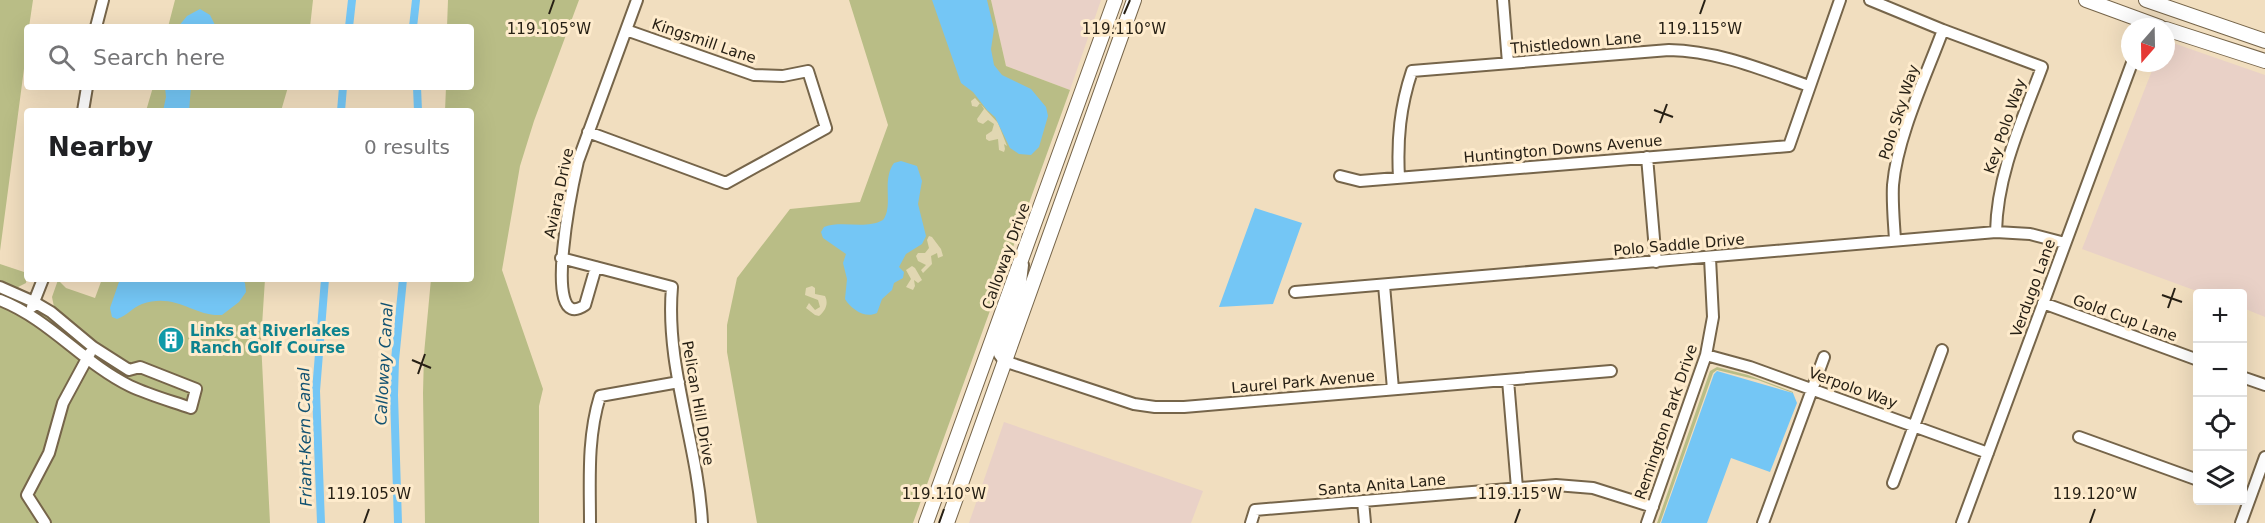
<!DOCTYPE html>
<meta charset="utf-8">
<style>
:root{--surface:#fff;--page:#f6f6f6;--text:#202124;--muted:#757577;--line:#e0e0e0}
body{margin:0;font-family:"DejaVu Sans",sans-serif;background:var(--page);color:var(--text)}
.controls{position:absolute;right:18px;bottom:18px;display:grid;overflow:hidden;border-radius:6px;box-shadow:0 6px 24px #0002}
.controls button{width:54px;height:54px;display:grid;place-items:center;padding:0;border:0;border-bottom:2px solid var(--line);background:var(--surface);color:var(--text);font:30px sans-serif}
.compass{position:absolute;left:2121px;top:18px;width:54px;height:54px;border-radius:50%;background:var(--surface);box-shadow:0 6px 24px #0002;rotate:200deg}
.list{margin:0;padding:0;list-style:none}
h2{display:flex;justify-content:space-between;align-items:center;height:78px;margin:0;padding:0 24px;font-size:26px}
h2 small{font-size:20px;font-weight:400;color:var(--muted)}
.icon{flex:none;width:33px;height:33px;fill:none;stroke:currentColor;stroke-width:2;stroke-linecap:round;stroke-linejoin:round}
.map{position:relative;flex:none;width:2265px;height:523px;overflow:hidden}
.search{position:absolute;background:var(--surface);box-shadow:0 6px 24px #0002;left:24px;top:24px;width:450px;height:66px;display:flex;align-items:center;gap:15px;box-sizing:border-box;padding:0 21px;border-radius:6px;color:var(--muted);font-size:22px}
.panel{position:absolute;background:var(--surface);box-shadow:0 6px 24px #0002;left:24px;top:108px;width:450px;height:174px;border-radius:6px}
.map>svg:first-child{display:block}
.commercial{fill:#e9d1c7}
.green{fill:#b9bd86}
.sand{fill:#e1d7b2}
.water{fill:#74c6f5}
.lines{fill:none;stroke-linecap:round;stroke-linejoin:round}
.canal{stroke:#74c6f5;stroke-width:8}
.minor-casing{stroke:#76654a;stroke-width:14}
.major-casing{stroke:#76654a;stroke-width:16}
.minor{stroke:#fff;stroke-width:10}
.major{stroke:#fff;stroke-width:14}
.ticks{fill:none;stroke:#272015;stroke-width:2}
.labels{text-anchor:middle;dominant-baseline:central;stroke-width:6;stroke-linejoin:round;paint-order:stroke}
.street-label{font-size:15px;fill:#272015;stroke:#feebcc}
.culture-label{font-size:15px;font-weight:bold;fill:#0d838f;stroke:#feebcc;text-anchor:start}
.water-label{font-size:16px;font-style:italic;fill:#125272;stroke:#feebcc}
.ticks-label{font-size:15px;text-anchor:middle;fill:#272015;stroke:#feebcc;stroke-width:6;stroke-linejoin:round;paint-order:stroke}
</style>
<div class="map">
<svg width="2265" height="523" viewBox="0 0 2265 523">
<rect width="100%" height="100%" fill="#f1debf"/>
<path class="commercial" d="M991,0H1101L1070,90L1006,66Z
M2170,42L2265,75V317L2243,308L2242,294L2202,293L2082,249L2155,63H2166V44Z
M1004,422L1203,491L1191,523H969Z"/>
<path class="green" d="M0,0H33L29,27H27V46L0,251Z
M175,0H313L310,27H168Z
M448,0H579L534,121L520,166L502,270L543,389L539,406V523H425L423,393L424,354L431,279H471V111H445L446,87H471V27H447Z
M849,0H991L1006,66L1070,90L913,523H757L727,352V325L737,278L790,209L860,202L888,125Z
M153,87H288L281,111H146Z
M0,264L24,272L27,271L26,283L18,287L54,307L52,297L58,280L66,288L95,298L102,279H265L261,341L270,523H0Z
M1717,367L1748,375L1793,392V393L1758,380L1717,370L1713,373L1660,523H1657L1710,371Z"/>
<path class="sand" d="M975,98L998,123L1007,146L1004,144L1005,149L1004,152L999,150L998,139L989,141L986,139V135L992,131L994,124L988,120L983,124L978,122L977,119L984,109L980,103L977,107L972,106L971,101Z
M929,236L932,237L941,249L943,256L938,258L937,253L931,256L932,264L923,273L921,270L926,265L918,261L916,256L918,253H925L929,248L927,240Z
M912,266L915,268L922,280L918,283L914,280L915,286L913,290L906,287L911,279L906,270Z
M812,286L815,288V294L825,296C829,304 825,311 819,316L815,315L806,308L809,303L815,310L820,307L818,300L805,295L806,288Z"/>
<path class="water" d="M932,0H987L994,29L991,49L994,65L1002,75L1031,89L1046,107L1048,116L1039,147L1031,155L1019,154L1010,148L995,117L987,110L973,92L961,83Z
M200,9L210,15L216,27H178L187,16Z
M165,87H191L189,111H163L166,97Z
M901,161L917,166L922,181L918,204L926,236L922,244L906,254L899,267L904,272L903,278L894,283L892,290L882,299L877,313C865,319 851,309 845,299L847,279L843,263L846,254L823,238L821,232L824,227C843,220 865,230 883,220C894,205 881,181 894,163Z
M1255,208L1302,223L1273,304L1219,307Z
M120,279H241L245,283L246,292L239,302L222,315C194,317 176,292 142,304C133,307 127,316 117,319L112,317L110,308Z
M1717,371L1793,393L1797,403L1770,472L1731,458L1707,523H1661L1714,374Z"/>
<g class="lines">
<path class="canal" d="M349,27L352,0
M413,27L416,0
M417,87L418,111
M341,111L343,87
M321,523L316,391L325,279
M398,523L394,395L395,360L403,279"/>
<defs>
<path id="minor" d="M1503,0L1508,63
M1870,0L1943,30L2042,67C2022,121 1997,174 1996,232
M96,27L103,0
M83,111L87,87
M588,132L726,183L826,128L808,71L783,76L754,75L626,30
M1647,157L1656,262
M1340,176L1360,181L1789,146L1840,0
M1399,178C1397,139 1400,107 1412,71L1669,50C1719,51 1763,70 1809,86
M1895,240C1894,222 1892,203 1893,185C1897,137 1926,76 1943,30
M561,258L672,287C665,367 698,444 702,523
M1023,265L1020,291L999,354L1004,361L1134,404L1155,407H1184L1611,371
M596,267L585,305C539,337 575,174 578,161L637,0
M1384,285L1393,389
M0,287L34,302L51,312L93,347L129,370L140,367L196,389L191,408C171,401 149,395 130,386C83,363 49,319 0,300
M1295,292L1996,232L2030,234L2065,243
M2043,303L2198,360
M32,307L43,279
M1706,355L1750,367L1988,453
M2242,377L2265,385
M1508,380L1517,488
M2079,437L2198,480
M1893,483L1942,350
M1363,501L1365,523
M45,523L27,495L49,453L63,403L90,353
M590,523C590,480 587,438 600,396L679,382
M1251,523L1255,510L1556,485L1593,488L1653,507
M1647,523L1706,355L1713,317L1710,258
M1763,523L1824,357
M1962,523L2132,63
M2241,523L2265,457"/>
<path id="major" d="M2086,0L2160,27
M2146,0L2265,41
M2166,29L2265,61
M926,523L1115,0
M947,523L1134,0"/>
</defs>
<use href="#minor" class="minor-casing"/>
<use href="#major" class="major-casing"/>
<use href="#minor" class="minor"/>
<use href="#major" class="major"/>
</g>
<path class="ticks" d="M549,14L554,0M1124,14L1130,0M1700,14L1705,0M1654,110L1673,117M1660,123L1667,104M2162,295L2182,302M2168,308L2175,288M412,360L431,368M418,374L425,354M364,523L369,509M939,523L944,509M1515,523L1520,509M2090,523L2095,509"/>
<defs>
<symbol id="building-disc" viewBox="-11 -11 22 22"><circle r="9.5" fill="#0f9aa8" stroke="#feebcc"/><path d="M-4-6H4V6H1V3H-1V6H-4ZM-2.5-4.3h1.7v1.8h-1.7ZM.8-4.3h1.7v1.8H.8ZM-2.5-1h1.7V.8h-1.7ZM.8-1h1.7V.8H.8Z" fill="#fff"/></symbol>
</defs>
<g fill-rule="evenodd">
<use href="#building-disc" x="156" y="325" width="30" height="30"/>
</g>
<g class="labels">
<g class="street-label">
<text transform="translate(704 41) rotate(19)">Kingsmill Lane</text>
<text transform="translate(1576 43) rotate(-5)">Thistledown Lane</text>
<text transform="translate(1899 112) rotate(-72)">Polo Sky Way</text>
<text transform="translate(2005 126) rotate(-71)">Key Polo Way</text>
<text transform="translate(1563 149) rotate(-5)">Huntington Downs Avenue</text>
<text transform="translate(559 193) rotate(-78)">Aviara Drive</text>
<text transform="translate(1679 245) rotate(-5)">Polo Saddle Drive</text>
<text transform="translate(1006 256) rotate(-70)">Calloway Drive</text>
<text transform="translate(2033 288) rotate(-70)">Verdugo Lane</text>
<text transform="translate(2125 318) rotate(20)">Gold Cup Lane</text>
<text transform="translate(1303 382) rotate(-5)">Laurel Park Avenue</text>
<text transform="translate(1853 388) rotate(20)">Verpolo Way</text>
<text transform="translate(698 403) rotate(80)">Pelican Hill Drive</text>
<text transform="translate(1666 422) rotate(-71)">Remington Park Drive</text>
<text transform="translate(1382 485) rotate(-5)">Santa Anita Lane</text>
</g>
<g class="culture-label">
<text x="190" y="331">Links at Riverlakes<tspan x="190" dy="17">Ranch Golf Course</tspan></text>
</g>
<g class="water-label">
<text transform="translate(384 364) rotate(-87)">Calloway Canal</text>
<text transform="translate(305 437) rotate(-91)">Friant-Kern Canal</text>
</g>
</g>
<g class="ticks-label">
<text x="549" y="34">119.105°W</text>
<text x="1124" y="34">119.110°W</text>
<text x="1700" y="34">119.115°W</text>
<text x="369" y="499">119.105°W</text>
<text x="944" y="499">119.110°W</text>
<text x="1520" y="499">119.115°W</text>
<text x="2095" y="499">119.120°W</text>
</g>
</svg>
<div class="controls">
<button>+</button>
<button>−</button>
<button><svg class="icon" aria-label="locate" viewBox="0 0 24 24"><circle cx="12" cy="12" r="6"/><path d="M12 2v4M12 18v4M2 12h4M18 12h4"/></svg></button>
<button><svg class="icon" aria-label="layers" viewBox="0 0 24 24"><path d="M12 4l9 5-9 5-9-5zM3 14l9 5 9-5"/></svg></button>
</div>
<svg class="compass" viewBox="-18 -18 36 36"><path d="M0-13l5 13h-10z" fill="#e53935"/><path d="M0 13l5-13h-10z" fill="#757577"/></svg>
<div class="search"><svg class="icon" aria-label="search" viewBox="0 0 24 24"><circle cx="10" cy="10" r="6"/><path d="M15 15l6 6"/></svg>Search here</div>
<section class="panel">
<h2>Nearby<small>0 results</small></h2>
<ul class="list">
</ul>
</section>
</div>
